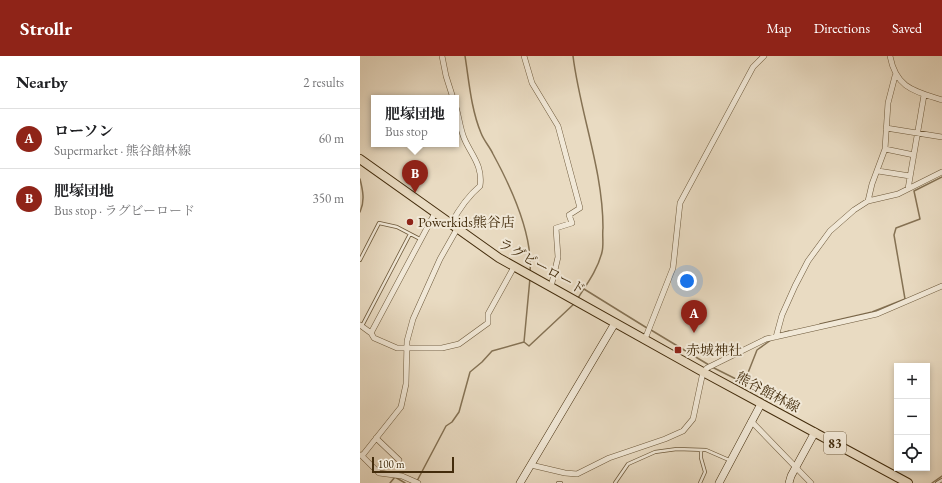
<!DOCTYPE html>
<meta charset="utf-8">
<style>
:root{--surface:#fff;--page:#f6f6f6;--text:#202124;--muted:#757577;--line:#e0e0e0;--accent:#8f2418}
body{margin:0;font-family:"EB Garamond","Noto Serif JP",serif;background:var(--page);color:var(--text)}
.controls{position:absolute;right:12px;bottom:12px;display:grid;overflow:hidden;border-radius:0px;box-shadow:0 2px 6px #0003}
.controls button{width:36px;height:36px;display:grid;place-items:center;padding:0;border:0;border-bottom:1px solid var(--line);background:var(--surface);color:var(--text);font:20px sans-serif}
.scale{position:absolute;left:12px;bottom:10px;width:82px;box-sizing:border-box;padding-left:4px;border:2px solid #432c0c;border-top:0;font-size:11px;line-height:14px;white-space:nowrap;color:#432c0c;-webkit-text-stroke:3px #f1e8d7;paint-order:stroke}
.you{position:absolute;left:327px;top:225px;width:14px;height:14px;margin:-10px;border:3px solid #fff;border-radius:50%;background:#1a73e8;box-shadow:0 0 0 6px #1a73e833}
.badge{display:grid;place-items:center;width:26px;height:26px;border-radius:50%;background:var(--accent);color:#fff;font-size:13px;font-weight:700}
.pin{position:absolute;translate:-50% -33px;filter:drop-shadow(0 1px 2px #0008)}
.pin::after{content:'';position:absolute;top:21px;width:14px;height:12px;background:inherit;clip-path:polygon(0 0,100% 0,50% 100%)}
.popup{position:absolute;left:11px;top:39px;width:88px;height:52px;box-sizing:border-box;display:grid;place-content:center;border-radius:0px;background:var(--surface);filter:drop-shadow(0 1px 3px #0005);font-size:13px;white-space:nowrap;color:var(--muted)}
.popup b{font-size:15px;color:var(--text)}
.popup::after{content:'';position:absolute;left:50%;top:100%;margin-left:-8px;border:8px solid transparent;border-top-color:var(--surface)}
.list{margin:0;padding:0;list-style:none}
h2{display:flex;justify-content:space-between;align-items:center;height:52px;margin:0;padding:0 16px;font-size:17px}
h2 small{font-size:13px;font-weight:400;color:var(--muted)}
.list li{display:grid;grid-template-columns:26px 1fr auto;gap:12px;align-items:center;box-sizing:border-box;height:60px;padding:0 16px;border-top:1px solid var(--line)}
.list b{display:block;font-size:15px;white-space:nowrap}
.list p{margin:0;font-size:13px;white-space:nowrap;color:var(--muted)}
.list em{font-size:13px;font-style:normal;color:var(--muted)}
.icon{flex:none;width:22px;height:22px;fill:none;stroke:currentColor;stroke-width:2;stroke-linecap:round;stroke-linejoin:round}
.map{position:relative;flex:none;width:582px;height:427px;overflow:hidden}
header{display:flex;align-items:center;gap:24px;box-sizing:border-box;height:56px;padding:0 20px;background:var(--accent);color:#fff}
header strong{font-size:19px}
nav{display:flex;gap:22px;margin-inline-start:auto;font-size:14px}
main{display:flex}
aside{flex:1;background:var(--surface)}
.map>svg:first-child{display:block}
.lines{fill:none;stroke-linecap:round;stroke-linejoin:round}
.stream{stroke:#857254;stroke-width:1.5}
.lane-casing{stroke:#6c583a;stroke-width:4}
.street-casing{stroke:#6c583a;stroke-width:6}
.secondary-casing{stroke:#432c0c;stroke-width:8}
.primary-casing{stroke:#432c0c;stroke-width:10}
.lane{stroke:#f1e8d7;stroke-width:2.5}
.street{stroke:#f1e8d7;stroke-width:5}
.secondary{stroke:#f1e8d7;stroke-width:7}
.primary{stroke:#e9dbc2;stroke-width:8}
.poi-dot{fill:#8f2418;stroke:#f1e8d7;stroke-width:1.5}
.labels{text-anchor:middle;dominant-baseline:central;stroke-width:4;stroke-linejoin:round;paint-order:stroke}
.shield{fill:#f1e8d7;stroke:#776449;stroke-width:1}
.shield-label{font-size:13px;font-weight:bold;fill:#432c0c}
.poi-label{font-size:14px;fill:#432c0c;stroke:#f1e8d7;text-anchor:start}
.street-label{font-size:14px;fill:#432c0c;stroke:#f1e8d7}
</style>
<header>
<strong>Strollr</strong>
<nav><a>Map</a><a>Directions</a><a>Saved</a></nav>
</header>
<main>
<aside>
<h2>Nearby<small>2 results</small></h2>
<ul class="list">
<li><span class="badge">A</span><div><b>ローソン</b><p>Supermarket · 熊谷館林線</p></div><em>60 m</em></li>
<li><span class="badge">B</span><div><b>肥塚団地</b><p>Bus stop · ラグビーロード</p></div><em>350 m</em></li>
</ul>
</aside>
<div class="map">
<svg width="582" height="427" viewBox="0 0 582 427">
<rect width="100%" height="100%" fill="#e9dbc2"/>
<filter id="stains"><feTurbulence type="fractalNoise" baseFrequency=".005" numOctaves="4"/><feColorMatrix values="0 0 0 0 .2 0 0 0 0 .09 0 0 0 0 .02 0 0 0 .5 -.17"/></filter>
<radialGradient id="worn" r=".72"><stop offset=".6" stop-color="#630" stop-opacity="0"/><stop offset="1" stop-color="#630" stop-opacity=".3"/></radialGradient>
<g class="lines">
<path class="stream" d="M105,0C109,25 111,53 121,77C124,85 130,91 133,98C151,131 173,178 170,216
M213,0C220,57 243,114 243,172C242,179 244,189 242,196C238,213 227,228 218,242
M0,123C3,135 5,145 0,156
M224,233L287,272
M460,268L512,256L545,243L534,179L536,172L560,163L554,135L582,121
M291,274L349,309
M419,278L429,275
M164,286L169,290L215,247
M164,286L170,222
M352,311L384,327L397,294L411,284
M57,425L86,370L92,366L99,356L110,316L122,306L132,295L164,286
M30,427L35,421L45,427
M572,427L582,420"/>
<defs>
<path id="lane" d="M0,204L19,167L37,171L60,183
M2,270L50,178
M198,427H201
M255,427L268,408L295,396L317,393L346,394L369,404
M340,427L345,416L341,402V394
M577,427L582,424"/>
<path id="street" d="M82,0L86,20L93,42
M164,0L172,27L198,70L220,152L209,159L212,167L196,172L198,201L191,231
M530,0C536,32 554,35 582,44
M526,72L582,81
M525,93L554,99
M518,115L550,120
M548,133L564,39
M508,145L512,128L525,93L528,47L535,20
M91,168C99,153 107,141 120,130C123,109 111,99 104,82C100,72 99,61 96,51
M0,269L11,277L14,282L37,292H82L99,288L128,267V258L154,211
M11,277L75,157
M416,281L422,259L435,230L448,205L470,175L494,154L508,145L538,138L582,116
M285,283L313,212L320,147L393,11L404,0
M391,365L451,427
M16,382L39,404
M1,399L19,417L42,420L58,427
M2,400L41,351L46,328L47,285L53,263L80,203L97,173
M171,409L205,417L217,418L249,402L305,383L323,375L333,363L343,316L347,312L406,283L517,258L582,230"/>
<path id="secondary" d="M160,427L255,267
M359,427L401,348
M429,427L431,420L455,376"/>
<path id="primary" d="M0,103L139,202L343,316L548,427"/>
</defs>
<use href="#lane" class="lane-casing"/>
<use href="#street" class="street-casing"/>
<use href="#secondary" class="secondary-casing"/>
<use href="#primary" class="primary-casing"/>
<use href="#lane" class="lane"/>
<use href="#street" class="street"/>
<use href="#secondary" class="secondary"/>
<use href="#primary" class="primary"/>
</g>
<g class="poi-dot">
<circle cx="50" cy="166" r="4"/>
<rect x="314" y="290" width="8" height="8" rx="2"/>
</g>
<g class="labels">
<rect class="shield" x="464" y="376" width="22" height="22" rx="3"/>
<g class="shield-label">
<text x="475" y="387">83</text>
</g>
<g class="poi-label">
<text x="58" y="166">Powerkids熊谷店</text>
<text x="326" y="294">赤城神社</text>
</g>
<g class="street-label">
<text transform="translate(182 210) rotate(30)">ラグビーロード</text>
<text transform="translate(408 336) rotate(28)">熊谷館林線</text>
</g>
</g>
<rect width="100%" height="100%" filter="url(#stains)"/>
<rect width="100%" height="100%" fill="url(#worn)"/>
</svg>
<div class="controls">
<button>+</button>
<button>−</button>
<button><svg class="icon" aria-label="locate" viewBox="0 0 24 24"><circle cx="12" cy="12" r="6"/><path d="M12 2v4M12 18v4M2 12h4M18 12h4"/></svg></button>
</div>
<div class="scale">100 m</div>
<div class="you"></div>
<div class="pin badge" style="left:334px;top:277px">A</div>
<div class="pin badge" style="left:55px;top:137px">B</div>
<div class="popup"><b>肥塚団地</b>Bus stop</div>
</div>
</main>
